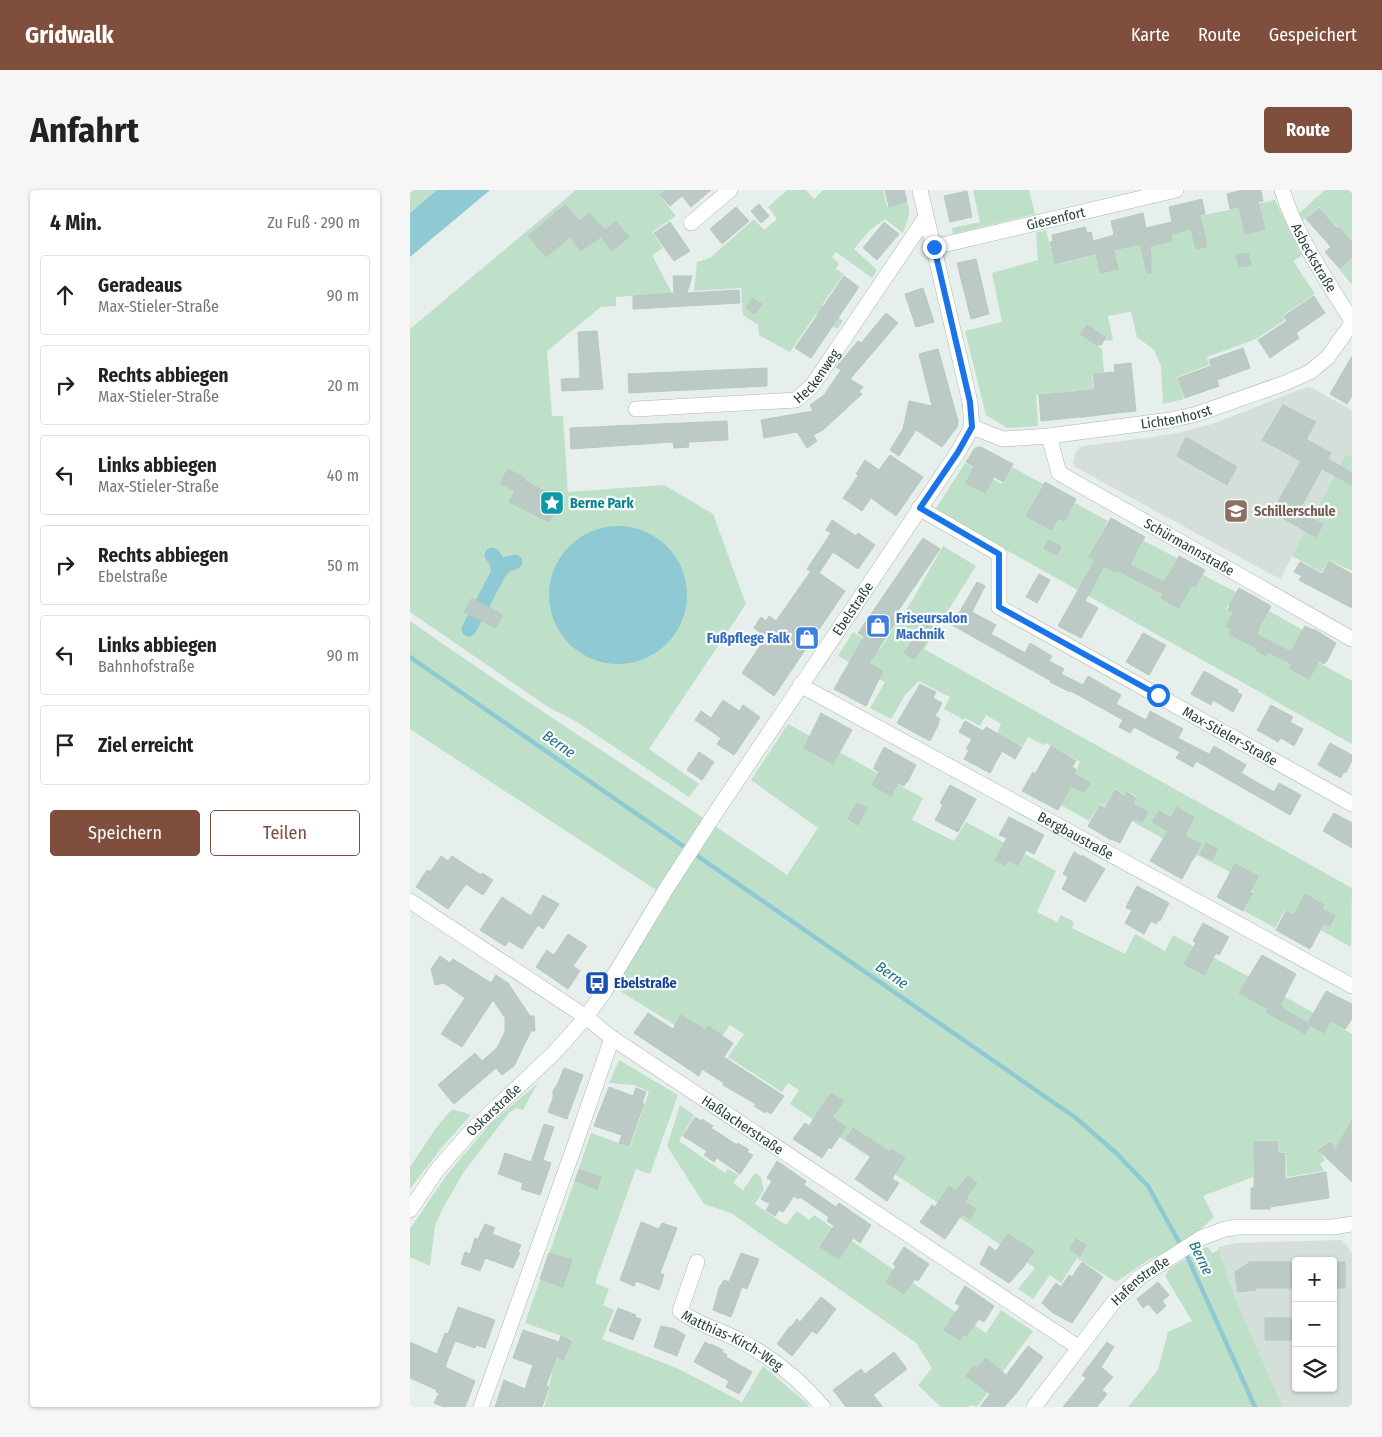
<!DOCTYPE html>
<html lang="de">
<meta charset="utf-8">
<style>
:root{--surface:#fff;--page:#f6f6f6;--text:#222;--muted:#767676;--line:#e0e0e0;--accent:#804e3d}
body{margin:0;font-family:"Fira Sans Condensed",sans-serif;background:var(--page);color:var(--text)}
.controls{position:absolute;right:15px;bottom:15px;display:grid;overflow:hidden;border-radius:5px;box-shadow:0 1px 4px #0004}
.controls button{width:45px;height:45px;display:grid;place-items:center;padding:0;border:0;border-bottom:1px solid var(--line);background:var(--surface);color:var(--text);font:25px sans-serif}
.stop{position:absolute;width:15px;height:15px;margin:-11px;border:4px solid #1a73e8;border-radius:50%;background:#fff}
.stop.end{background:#1a73e8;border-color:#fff;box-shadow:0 1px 5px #0008}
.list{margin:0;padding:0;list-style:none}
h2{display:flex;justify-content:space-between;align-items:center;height:65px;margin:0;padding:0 20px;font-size:21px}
h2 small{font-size:16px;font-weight:400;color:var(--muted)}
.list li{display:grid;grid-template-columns:32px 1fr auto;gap:15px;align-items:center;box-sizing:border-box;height:80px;margin:0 10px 10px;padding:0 10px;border:1px solid var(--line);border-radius:5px}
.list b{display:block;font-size:19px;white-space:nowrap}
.list p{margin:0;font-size:16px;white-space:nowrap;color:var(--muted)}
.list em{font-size:16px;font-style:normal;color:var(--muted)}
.actions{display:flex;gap:10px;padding:15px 20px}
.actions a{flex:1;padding:11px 0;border:1px solid var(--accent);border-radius:5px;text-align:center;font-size:18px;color:var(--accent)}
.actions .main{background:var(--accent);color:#fff}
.icon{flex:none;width:28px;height:28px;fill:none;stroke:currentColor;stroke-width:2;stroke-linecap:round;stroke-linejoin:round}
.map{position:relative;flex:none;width:942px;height:1217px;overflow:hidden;border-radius:5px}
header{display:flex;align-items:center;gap:30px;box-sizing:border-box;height:70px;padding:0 25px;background:var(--accent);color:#fff}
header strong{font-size:24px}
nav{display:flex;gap:28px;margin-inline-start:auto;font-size:18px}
.intro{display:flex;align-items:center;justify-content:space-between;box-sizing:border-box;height:120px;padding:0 30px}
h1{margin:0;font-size:35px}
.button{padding:12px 22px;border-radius:5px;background:var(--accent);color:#fff;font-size:18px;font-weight:700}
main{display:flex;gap:30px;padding:0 30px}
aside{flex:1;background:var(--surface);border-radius:5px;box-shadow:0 1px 4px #0004}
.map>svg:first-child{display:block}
.built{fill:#d4dfda;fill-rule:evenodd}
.green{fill:#bfe0c8}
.water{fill:#8ec9d4}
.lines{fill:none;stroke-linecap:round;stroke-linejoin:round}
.stream{stroke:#8ec9d4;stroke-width:4.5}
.canal{stroke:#8ec9d4;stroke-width:15}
.building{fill:#bbcac4;stroke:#b8c9c2}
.minor-casing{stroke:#a8b8b2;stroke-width:16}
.minor{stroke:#fff;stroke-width:15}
.route{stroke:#1a73e8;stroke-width:6}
.labels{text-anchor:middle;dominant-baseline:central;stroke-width:4.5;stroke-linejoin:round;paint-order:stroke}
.street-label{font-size:14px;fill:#24423a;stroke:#f7fbf9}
.culture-label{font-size:14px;font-weight:bold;fill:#0d838f;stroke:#f7fbf9;text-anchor:start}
.education-label{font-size:14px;font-weight:bold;fill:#785e54;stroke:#f7fbf9;text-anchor:start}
.shop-label{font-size:14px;font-weight:bold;fill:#366cbe;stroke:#f7fbf9;text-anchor:start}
.transit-label{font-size:14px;font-weight:bold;fill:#164399;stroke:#f7fbf9;text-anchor:start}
.water-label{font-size:15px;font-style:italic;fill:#1c6f80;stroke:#f7fbf9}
</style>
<header>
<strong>Gridwalk</strong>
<nav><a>Karte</a><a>Route</a><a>Gespeichert</a></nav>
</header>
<div class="intro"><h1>Anfahrt</h1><a class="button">Route</a></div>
<main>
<aside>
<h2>4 Min.<small>Zu Fuß · 290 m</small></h2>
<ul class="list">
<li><svg class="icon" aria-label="ahead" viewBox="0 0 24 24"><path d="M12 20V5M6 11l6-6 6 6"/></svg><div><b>Geradeaus</b><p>Max-Stieler-Straße</p></div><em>90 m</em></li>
<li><svg class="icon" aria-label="right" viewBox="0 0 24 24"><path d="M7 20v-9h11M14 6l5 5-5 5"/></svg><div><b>Rechts abbiegen</b><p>Max-Stieler-Straße</p></div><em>20 m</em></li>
<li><svg class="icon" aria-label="left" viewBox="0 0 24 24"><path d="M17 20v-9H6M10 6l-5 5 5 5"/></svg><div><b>Links abbiegen</b><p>Max-Stieler-Straße</p></div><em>40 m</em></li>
<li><svg class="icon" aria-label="right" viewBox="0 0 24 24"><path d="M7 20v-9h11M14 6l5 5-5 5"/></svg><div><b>Rechts abbiegen</b><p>Ebelstraße</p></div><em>50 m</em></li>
<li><svg class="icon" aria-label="left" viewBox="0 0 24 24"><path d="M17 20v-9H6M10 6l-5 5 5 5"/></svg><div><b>Links abbiegen</b><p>Bahnhofstraße</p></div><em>90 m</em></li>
<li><svg class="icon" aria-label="arrive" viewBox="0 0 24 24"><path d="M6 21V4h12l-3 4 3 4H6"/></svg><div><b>Ziel erreicht</b></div></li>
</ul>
<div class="actions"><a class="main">Speichern</a><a>Teilen</a></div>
</aside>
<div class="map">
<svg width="942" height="1217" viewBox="0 0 942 1217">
<rect width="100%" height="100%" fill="#e6efeb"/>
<path class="built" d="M897,197L902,198L942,220V266L936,264L870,389L665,277L663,273L665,263L672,256L736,248L772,242L802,234Z
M932,1050L942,1063V1217H873L826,1110L808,1057L827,1053ZM886,1071H923V1198H886Z"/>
<path class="green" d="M0,0H27L0,23Z
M166,0H257L250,6L266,26L242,42L253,58L242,65L262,103L206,107V116L191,117L137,161L142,226H153L158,302L254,295L303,324L336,414L239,559L289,594L279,607L167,532L138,517L0,422V139Z
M377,0H396L404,9L413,0H473L477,17L498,13C501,24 497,32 493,43L475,29L458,42L444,59L467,80L462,88L426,62L422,67L429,74L426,79L434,84L412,115L433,131L427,139L406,124L380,162L349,145L348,135L333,125L331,98L284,101L287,72L300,68L344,29L354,40L367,29L358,17Z
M563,0H619L625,24L543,44L542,38L570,32Z
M915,0H942V51L935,43L934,44L909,17L891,32L888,24Z
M865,10L892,66L883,71L905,104L873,125L875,130L846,149L797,167L799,175L767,187L774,209L753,214L751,176L744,160L727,147L721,122H719L698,126L703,150L694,151L697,147L677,133L669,144L692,159L694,182L682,184L687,226L670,228L666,201L626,205L628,236L597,238L576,225L555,141L592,132L582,83L628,70L626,43L636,40L645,75L718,57L727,40L732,64L742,62V52L753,49L754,53L762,51L761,44L781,39L779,29L791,30L790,26Z
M942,69V95L930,80Z
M936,264L942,266V381L919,370L911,382L882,366Z
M555,273L592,294L602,277L633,294L622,314L654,331L665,313L698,331L690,347L725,366L734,351L767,368L758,384L785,399L793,385L826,402L816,419L850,438L859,421L893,440L883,458L942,491V554L525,320Z
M533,356L566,376L514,459L942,698L941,757L875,720L865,738L834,721L844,702L818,687L820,682L787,665L783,670L763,660L765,655L716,628L727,607L717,601L715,605L705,599L695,616L690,614L679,631L651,615L661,597L659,595L670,572L636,553L634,555L618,547L613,556L587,543L591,534L576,525L570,536L555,528L554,530L534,519L540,507L509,491L495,505L481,529L460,518L475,492L428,466L443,442L470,459L503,409Z
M0,431C124,518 253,599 377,685L408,638L341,590L378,534L513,608L502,630L544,651L556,632L646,681L627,722L647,732L651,725L664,732L662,738L715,764L725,744L755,761L763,745L942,844V954L928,964L920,951L908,959L915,970L910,974L914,981L877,987L876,962H869V950H844L843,987L793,1006L804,1027L790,1040L757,1061L740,1069L706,1092L667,1068L651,1093L640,1085L623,1109L608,1099L625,1078L380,914L389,900L378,893L372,902L318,867L334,844L320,835L303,859L210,801L213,795L211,787L260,709L0,539Z
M209,870L268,905L240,984L226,979L185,1093L199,1099L193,1115L204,1120L192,1149L269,1179L332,1212L353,1176L399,1215L397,1217H134L140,1197L139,1196L142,1183L136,1180L141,1167L155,1170L163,1150L115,1133L181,943L220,957L239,902L224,895L199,893Z
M127,894L113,920L106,918L99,923L53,983L32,1020L25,1036L20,1076L0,1067V1039L36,986L79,935Z
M270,915L284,925L269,951L315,983L318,979L329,985L323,993L333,1000L345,983L351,987L354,1000L345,1014L376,1035L387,1021L399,1030L404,1025L576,1143L591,1120L623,1141L567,1217L560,1215L558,1217H531L508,1195L522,1178L506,1153L321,1023L294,1014L257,956Z
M42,919L61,925L33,956L0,999V977L26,938Z
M796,1057L799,1058L802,1063L809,1060L826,1110L873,1217H718L748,1180L758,1142L782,1131L755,1086L760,1078Z"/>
<path class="water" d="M27,0H80L0,67V23Z
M139 405a69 69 0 1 1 138 0a69 69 0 1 1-138 0Z"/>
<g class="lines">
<path class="stream" d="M0,467L604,885L666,928L705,962L738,996L778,1068L845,1217"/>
<path class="canal" d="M89,382L97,374L105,372
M59,439L89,382L86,370L82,365"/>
</g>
<path class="building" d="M256,0H301L281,17L272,6L260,16L250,5Z
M475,0H494L497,12L479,17Z
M832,0H851L853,11L848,12L855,39L835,44L829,17L820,19L817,4Z
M557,1L562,27L540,32L534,6Z
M792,9L795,24L790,25L797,57L786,59L781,39L761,44L762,51L741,56V83H737L730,54L704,60L708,79L690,83L686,64L645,74L640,52L643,51L642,45L675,37L677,43L681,42L683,51L704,45L701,31L733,23L736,38L762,32L759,17Z
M349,14L359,26L351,33L341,21Z
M155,15L169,31L179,23L195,40L206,31L219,47L202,61L191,47L171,61L160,47L136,67L118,46Z
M326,17L339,31L312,54L300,39Z
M909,18L928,39L929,37L942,52V68L930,79L915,62L921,57L896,29Z
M260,32L280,61L264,71L244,43Z
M474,32L489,44L467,70L453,58Z
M838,63L841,75L829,77L826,65Z
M566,69L579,124L561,129L547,73Z
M263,86H282L277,103L329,100L330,113L223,119V106L264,103Z
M434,86L449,97L401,168L385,158Z
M513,98L524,132L506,137L495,104Z
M904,106L915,123L886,143L889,148L860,168L848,150L877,131L874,126Z
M342,108L352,114L345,124L336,118Z
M476,123L488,133L440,189L453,197L449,202L452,204L413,240L403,245L407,251L397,258L387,242L354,248L351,230L403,221L400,215L414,205L431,180L426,177L428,175L448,151L451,153Z
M677,134L696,147L691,155H686L670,144Z
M187,141L193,199L152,201L151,189L170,188L168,142Z
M833,158L840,178L807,190L809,196L775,208L768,188L801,176L799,170Z
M528,159L548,231L547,237L532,257L506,240L489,266L480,260L493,239L499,211L522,216L509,164Z
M942,166V206L937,214L920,204Z
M721,173L726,221L631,231L629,205L685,200L683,184L705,182L704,175Z
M357,178V196L219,203L218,184Z
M873,215L906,232L896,249L921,263L918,269L942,283V295L912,279L888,322L913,334L906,347L862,322L891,271L852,250Z
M317,231L318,250L278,252L279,257L264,258L263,252L161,259L160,238Z
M776,247L827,277L817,295L767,266Z
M571,257L603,274L593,292L584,287L575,303L556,293L564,277L556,272L565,258Z
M480,265L513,287L486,326L461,308L452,321L433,308L448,286L446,284L455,270L469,280Z
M98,279L115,288L114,290L137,303L135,308L148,315L139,332L99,312L105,301L90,293Z
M635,292L666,309L657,327L654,331L648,328L642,340L616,326Z
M701,328L735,347L720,375L754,392L769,366L795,380L785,398L781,396L769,418L751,408L753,404L707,380L706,382L694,376L675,411L688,418L671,448L648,436L685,370L679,367Z
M422,330L446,346L448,343L465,355L448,379L423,362L409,383L435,401L364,506L332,483L356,447L344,438L351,427L356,431L359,426L366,431L401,381L397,379L421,343L416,340Z
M513,348L530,359L492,415L484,427L488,429L459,473L473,481L456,516L424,499L454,447L448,443Z
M638,350L651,356L647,365L634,359Z
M919,371L942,384V418L889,390L892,386L884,382L890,372L912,384Z
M629,384L640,390L627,413L616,407Z
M567,392L575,396L562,422L586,435L581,444L615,463L620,453L642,466L639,471L654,479L651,484L673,495L678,486L711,505L706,514L736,530L740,521L773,539L768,548L779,554L799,564L804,556L836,575L831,583L864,602L869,593L891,605L880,625L786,571L783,577L766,568L770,562L724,537L720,543L709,537L713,530L661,501L660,502L640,492L641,491L542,435Z
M829,398L861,416L846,444L881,462L895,436L903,440L904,439L926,453L917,471L914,474L909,471L899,489L879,478L882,474L858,462L856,466L846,460L847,458L819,444L821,438L816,436L823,423L818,420L820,416L819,415Z
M62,408L93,425L85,438L54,422Z
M516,431L526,438L504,469L494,463Z
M733,443L756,455L739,485L716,472Z
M794,481L828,500L827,502L832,505L823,522L803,510L801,515L781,504Z
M510,494L526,502L523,508L532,513L525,526L530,529L528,533H529L520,551L487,533Z
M313,510L329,521L333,515L350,527L324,565L307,554L311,548L285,530L291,521L301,528Z
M861,515L883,527L880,532L893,539L884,556L871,548L868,552L847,540Z
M411,523L442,540L423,574L394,558Z
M555,531L573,541L576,537L612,557L605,569L592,561L580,583L554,569L559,560L556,559L562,549L549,542Z
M920,553L942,565V571L936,582L933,583L931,588L908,575Z
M641,556L666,571L662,577L666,579L664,584L680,593L674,602L661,596L648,620L612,601L623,582L625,584Z
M474,557L506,575L497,593L496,592L494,596L488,593L481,606L462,595L469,582L464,579L465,575Z
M289,562L304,572L292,590L277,580Z
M540,595L566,609L548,642L525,630L533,615L530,613Z
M705,600L715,606L717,602L726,608L723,614L738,622L732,632L723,628L710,653L701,649V650L678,636L690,615L695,618Z
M447,613L457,618L448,635L438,629Z
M767,617L784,627L775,646L791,654L772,689L740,671L758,641L742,632L749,621L761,628Z
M924,623L942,633V658L913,641Z
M599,627L634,645L624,664L616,660L608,675L598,670L595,675L585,670L597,648L589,645Z
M796,653L807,659L802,670L790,664Z
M664,662L672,667V665L695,679L675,712L652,699L658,687L653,684Z
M31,666L38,671L42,666L71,685L72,683L83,690L73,705L56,694L38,719L6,697L17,680L20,682Z
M825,674L848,686L840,702L843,703L833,721L807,707Z
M727,696L759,713L750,731L749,730L746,734L741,731L734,744L715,733L722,720L716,718L718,713Z
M895,704L914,715L912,719L925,726L920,736L914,733L900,759L866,740L876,721L884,725Z
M133,705L149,714L133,739L128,735L112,759L99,751L95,756L70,740L92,707L121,726Z
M793,733L819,747L809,765L806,763L794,785L774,774L786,753L783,751Z
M158,744L177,756L163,776L170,781L158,799L126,777L137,760L144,765Z
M852,765L886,784L870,815L874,818L873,819L898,833L916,801L942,814V828L938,835L935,839L920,831L914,843L900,835L895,844L856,822L858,819L829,803Z
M30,766L40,773L43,769L81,793L86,785L98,793L120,826H124L125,841H121L104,876L92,885L86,878L44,914L28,895L65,863L72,871L87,858L95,842V828L83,810L52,857L31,844L55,808L34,793L25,795L21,779Z
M238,823L263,839L271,825L296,840L298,836L323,853L314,867L374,906L361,924L356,921L355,923L344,916L346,914L313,895L314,893L292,879L289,886L224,843Z
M154,878L173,885L157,929L138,922L143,908V901L148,893Z
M199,897L223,906L226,898L236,902L232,913L234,914L219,956L209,953L212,945L184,936Z
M421,903L434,911L422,927L436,937L421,959L419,957L412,968L383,949L395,933L399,936Z
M285,927L291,931L292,929L303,936L301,938L327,955L328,953L339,960L337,962L343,965L330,984L307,968L304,972L294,965L297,961L273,946Z
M942,930V992L908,960L920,952L925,960Z
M134,934L144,937L133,970L141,973L130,1005L111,999L113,993L88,984L95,963L121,972Z
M443,938L480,962L482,959L495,968L482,989L489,993L477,1011L445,989L461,966L436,949Z
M844,951H868V963H875V989L916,982L919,1008L860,1017V1019H841V998H844Z
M367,971L396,991L394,995L426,1017L429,1013L461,1035L450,1053L443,1048L429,1069L410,1057L424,1036L417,1031L419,1027L390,1007L388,1009L384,1006L373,1022L369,1020L365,1026L356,1020L360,1014L351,1009L362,991L357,988Z
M169,980L191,987L187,999L165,991Z
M558,986L567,993L556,1008L558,1009L555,1012L566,1019L560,1029L552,1024L535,1049L510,1032L522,1015L525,1017L539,996L546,1001Z
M231,1032L249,1039L252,1033L267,1038L250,1083L254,1085L249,1100L226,1091L224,1096L210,1090Z
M75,1034L85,1038L82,1044L111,1055L108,1062L110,1063L103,1078L75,1068L70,1081L51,1074L55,1062L60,1064L65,1048L68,1049Z
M598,1044L624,1061L612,1079L599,1093L570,1074L579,1056L586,1061Z
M666,1049L676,1055L670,1066L661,1060V1056Z
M494,1057L519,1074L508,1091L505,1089L494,1104L476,1092L486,1076L483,1074Z
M139,1063L162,1070L153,1097L130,1089Z
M331,1063L349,1069L337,1099L332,1097L321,1127L303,1120L309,1098L314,1090L319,1092Z
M672,1072L693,1087L662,1133L643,1123L632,1113L643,1097L646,1093L651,1097L659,1085L662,1087Z
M840,1072H886V1098H846V1100L828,1102L825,1082Z
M923,1072H935V1098H923Z
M748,1092L759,1105L752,1111L756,1116L747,1124L738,1114L733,1118L727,1109Z
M555,1096L584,1116L574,1132L569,1129L556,1146L553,1144L550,1150L534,1140L550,1116L545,1113Z
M411,1107L426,1119L407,1144L402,1141L382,1166L367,1154L380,1136L381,1137L387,1129L390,1132Z
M48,1117L85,1130L75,1158L66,1155L65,1158L45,1151L35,1177L65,1191L55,1217H34L24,1213L29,1203L26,1202L27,1200L0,1188V1152L27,1164L35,1143L38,1144Z
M208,1118L226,1125L225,1127L231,1129L223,1150L199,1141Z
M855,1128H886V1150H855Z
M251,1136L265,1139L275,1145L267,1166L244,1157Z
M113,1140L149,1152L151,1146L162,1151L154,1170L146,1167L136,1196L139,1197L132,1217H85L94,1190L115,1199L123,1175L103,1168Z
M295,1152L300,1155L301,1154L313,1160L312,1162L317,1165L316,1167L342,1182L329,1204L316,1197L319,1191L284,1172Z
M697,1152L704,1157L691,1177L703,1187L692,1200L697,1204L687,1217H653L676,1188L672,1185Z
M618,1156L633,1167L608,1201L594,1217H570L580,1204L556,1186L564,1176L567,1178L576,1168L596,1185Z
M484,1162L497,1179L463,1205L473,1217H436L423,1200L451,1179L455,1184Z"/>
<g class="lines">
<defs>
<g id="minor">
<path d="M510,0L560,212L562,237"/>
<path id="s1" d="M872,0C887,47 916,89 942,131"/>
<path d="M281,33L320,0"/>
<path id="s2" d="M524,57L766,0"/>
<path id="s3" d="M226,219L386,210L402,196L516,27"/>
<path id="s4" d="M562,237L593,249L639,246L760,230L787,224L875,193L900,182L918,167L942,133"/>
<path id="s5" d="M639,246L649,283L942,449"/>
<path id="s6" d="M509,318L589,364V417L942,614"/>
<path id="s7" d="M390,495L942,796"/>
<path id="s8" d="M0,711L176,827L202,848L668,1157"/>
<path id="s9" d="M0,1020L27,980L62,940L144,863L176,827L194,802L256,699L308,619L548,262L562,237"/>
<path id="s10" d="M287,1072L270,1121C286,1134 310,1140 329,1150C360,1166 390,1190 413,1217"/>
<path d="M71,1217L166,952L202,848"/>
<path id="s11" d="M624,1217L703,1113L730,1087L791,1048L815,1039L829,1037H923L942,1034"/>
</g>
</defs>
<use href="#minor" class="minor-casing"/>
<use href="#minor" class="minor"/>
</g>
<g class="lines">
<path class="route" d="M524,57L560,212L562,237L548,262L510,318L589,364V417L748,505"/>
</g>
<defs>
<symbol id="sight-square" viewBox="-11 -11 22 22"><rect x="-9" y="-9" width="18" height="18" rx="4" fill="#0f9aa8" stroke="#f7fbf9"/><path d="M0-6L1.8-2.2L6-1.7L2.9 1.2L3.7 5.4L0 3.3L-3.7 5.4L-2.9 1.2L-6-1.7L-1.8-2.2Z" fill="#fff"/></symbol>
<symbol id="school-square" viewBox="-11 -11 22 22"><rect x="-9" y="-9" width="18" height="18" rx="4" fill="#8d6e63" stroke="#f7fbf9"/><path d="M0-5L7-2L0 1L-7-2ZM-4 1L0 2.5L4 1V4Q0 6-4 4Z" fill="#fff"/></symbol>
<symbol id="shop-square" viewBox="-11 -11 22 22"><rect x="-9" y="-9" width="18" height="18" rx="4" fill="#3f7fe0" stroke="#f7fbf9"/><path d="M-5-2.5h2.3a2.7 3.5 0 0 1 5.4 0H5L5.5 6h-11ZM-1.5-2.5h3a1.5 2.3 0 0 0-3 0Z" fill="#fff"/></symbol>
<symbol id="bus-square" viewBox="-11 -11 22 22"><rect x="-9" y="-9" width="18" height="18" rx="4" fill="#1a4fb4" stroke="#f7fbf9"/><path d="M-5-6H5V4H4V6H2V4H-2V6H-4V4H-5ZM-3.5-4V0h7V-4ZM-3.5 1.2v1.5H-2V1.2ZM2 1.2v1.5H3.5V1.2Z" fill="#fff"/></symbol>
</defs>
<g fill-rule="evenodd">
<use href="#sight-square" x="128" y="299" width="28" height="28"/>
<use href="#school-square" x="812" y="307" width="28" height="28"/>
<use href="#shop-square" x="454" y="422" width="28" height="28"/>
<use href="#shop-square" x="383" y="434" width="28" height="28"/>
<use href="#bus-square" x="173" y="779" width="28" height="28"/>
</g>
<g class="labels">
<g class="street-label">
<text stroke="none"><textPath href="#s2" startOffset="125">Giesenfort</textPath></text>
<text stroke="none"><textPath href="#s1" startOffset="75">Asbeckstraße</textPath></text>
<text stroke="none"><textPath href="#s3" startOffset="192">Heckenweg</textPath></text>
<text stroke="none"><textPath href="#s4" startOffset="208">Lichtenhorst</textPath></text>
<text stroke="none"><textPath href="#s5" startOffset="188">Schürmannstraße</textPath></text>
<text stroke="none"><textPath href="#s9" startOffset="750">Ebelstraße</textPath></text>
<text stroke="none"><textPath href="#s6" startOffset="410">Max-Stieler-Straße</textPath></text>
<text stroke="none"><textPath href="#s7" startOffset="314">Bergbaustraße</textPath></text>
<text stroke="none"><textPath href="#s9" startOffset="131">Oskarstraße</textPath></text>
<text stroke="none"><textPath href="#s8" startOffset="401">Haßlacherstraße</textPath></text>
<text stroke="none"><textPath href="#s11" startOffset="166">Hafenstraße</textPath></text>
<text stroke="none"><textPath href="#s10" startOffset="112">Matthias-Kirch-Weg</textPath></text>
</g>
<g class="culture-label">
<text x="160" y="313">Berne Park</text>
</g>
<g class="education-label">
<text x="844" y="321">Schillerschule</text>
</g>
<g class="shop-label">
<text x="486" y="428">Friseursalon<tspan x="486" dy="16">Machnik</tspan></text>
<text x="380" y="448" text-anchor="end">Fußpflege Falk</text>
</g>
<g class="transit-label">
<text x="204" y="793">Ebelstraße</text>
</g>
<g class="water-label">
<text transform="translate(149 554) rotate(35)">Berne</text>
<text transform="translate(482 785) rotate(35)">Berne</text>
<text transform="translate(791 1068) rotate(64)">Berne</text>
</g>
</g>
</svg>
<div class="controls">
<button>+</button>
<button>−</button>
<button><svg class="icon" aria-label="layers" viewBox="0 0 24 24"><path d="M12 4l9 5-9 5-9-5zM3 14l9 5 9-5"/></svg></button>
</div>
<div class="stop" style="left:748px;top:505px"></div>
<div class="stop end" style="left:524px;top:57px"></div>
</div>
</main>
